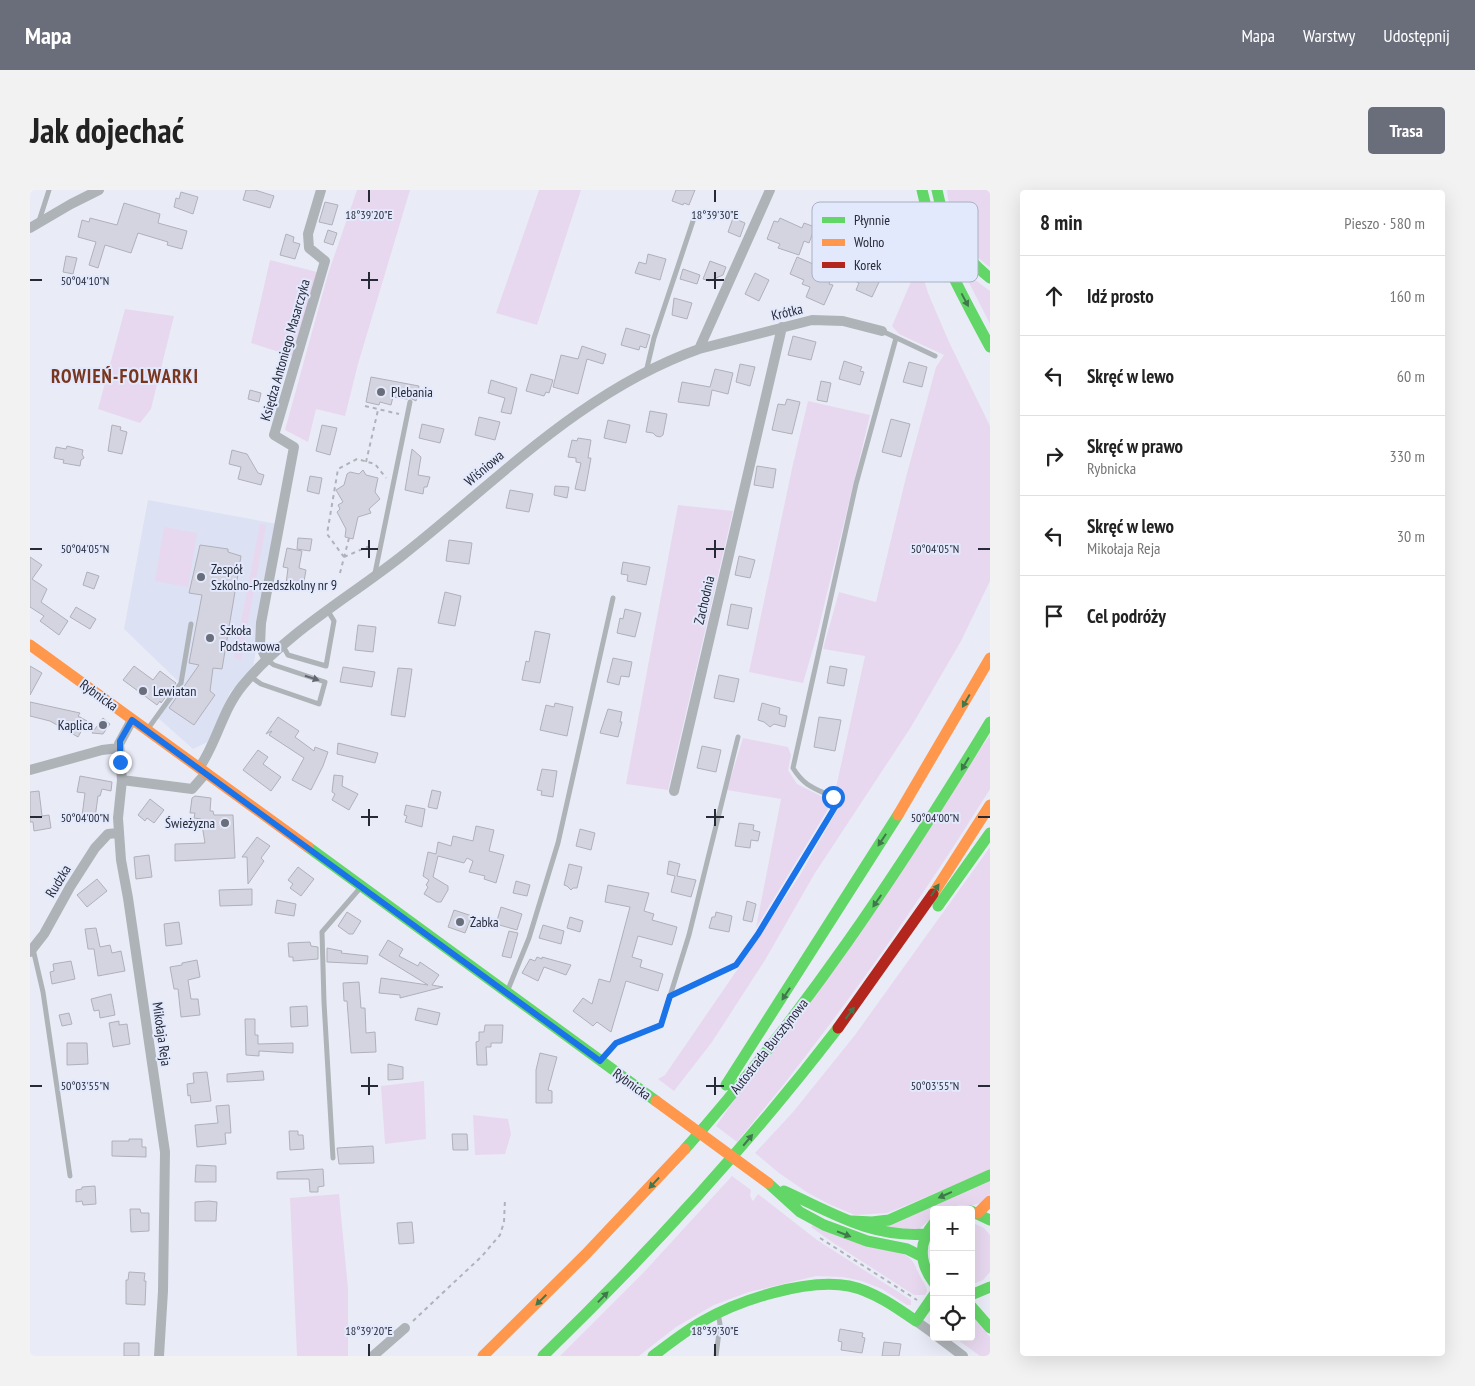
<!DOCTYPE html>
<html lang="pl">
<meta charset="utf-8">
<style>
:root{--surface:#fff;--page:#f2f2f2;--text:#222;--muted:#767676;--line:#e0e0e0;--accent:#6a6d7a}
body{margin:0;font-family:"PT Sans Narrow",sans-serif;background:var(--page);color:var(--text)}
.controls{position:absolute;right:15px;bottom:15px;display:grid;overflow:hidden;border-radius:5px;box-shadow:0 5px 20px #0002}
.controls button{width:45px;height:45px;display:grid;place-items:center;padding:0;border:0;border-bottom:1px solid var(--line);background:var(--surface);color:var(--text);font:25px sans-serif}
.stop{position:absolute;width:15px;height:15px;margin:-11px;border:4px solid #1a73e8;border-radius:50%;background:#fff}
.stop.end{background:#1a73e8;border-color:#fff;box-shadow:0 1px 5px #0008}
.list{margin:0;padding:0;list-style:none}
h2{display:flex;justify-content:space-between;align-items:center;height:65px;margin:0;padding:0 20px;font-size:21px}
h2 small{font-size:16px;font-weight:400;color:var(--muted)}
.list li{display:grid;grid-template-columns:32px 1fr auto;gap:15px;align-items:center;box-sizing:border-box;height:80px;padding:0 20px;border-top:1px solid var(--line)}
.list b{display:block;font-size:19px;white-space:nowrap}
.list p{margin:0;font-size:16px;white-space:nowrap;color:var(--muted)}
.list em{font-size:16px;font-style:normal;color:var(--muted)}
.icon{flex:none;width:28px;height:28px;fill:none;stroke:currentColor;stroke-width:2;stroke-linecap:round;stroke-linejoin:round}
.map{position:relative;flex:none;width:960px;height:1166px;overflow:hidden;border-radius:5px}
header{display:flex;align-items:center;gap:30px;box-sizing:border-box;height:70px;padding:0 25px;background:var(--accent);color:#fff}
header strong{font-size:24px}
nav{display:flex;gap:28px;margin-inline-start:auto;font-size:18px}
.intro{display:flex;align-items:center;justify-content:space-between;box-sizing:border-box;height:120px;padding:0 30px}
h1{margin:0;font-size:35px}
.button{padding:12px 22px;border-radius:5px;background:var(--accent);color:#fff;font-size:18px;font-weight:700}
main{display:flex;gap:30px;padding:0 30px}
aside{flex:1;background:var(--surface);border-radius:5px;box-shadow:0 5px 20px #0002}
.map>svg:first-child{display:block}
.built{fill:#dce1f4}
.green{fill:#e7d8ef}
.building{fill:#d3d4df;stroke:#b0b0ba}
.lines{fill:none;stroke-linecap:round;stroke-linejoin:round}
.path{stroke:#afb3b9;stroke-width:2;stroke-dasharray:4 4;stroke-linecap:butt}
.lane{stroke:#aeb3b8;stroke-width:5}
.street{stroke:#aeb3b8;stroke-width:10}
.fast{stroke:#63d668;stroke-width:11}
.slow{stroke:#ff974d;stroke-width:11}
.jam{stroke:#b3261e;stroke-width:11}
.slow-bridge{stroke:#ff974d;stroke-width:11}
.oneway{fill:#41774c}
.oneway2{fill:#636770}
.route{stroke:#1a73e8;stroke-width:6}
.ticks{fill:none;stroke:#262936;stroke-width:2}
.poi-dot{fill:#6a6d7a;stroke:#e3e9fd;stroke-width:2}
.labels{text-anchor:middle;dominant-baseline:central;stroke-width:4;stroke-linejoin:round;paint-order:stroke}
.street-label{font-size:14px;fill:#262936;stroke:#e3e9fd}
.poi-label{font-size:14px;fill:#262936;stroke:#e3e9fd;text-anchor:start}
.district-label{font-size:19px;font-weight:bold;letter-spacing:1px;fill:#79361e;stroke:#e3e9fd}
.key{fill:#e3e9fd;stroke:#aaafc1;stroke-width:1}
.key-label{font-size:14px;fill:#262936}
.ticks-label{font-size:12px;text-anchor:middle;fill:#262936;stroke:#e3e9fd;stroke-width:4;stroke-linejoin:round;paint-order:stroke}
</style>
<header>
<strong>Mapa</strong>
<nav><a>Mapa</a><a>Warstwy</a><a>Udostępnij</a></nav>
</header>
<div class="intro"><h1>Jak dojechać</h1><a class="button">Trasa</a></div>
<main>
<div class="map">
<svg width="960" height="1166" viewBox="0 0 960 1166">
<rect width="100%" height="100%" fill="#e9ecf7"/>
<path class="built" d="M118,310L247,334L223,478L200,502L180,551L163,559L126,526L149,492L94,439Z"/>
<path class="green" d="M327,0H380L328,174L315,226L286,219L278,252L255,240L298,84Z
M509,0H551L507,135L466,123Z
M917,0H960V77C935,61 919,29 917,0Z
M240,70L287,82L265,167L221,153Z
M889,73L898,103L919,152L960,236V391L931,451L881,537L785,683L735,770L682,852L644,901L628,889L635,885L707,780L770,685L810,615L805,602L835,466L793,459L809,402L846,412L876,287L906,177L914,165L869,144L862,136Z
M929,73L944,89L960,101V134Z
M95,119L144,126L121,219L110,233L68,219Z
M778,211L840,225L787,445L773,493L719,482L763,274Z
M648,315L703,321L638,600L596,594Z
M230,334L236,335L211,470L204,468Z
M134,337L167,343L158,397L125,391Z
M960,545V599L955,607C900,695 841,781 778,863C755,894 730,923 707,952L686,936Z
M713,548L758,557L761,565L758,580L767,594L799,610L798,619L726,738L751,609L697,600Z
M960,657V980L858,1023L825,1025L801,1015L778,1003L749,983L725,963L763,922L825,845Z
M394,891L396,949L355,954L351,896Z
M443,925L478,929L481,944L475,964L445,965Z
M702,986L721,1000L720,1006L723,1011L728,1004L787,1050L881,1110V1115H877L852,1099L832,1091L813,1087L786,1086L719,1102L684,1115L646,1137L609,1166H530L614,1082Z
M960,990V1004L951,1013L939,1016L930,1015L913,1020H904V1026L887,1041L853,1037Z
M309,1004L318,1099V1166H267L260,1008Z
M941,1032L954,1038L960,1045V1082L953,1090L941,1095Z
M783,1035L870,1062C885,1070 883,1072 890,1086C893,1092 896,1095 897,1101L895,1105H884L802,1052L781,1037Z
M941,1124L960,1147V1166H950L924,1147H941Z"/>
<path class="building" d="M216,0H225L244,6L240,18L213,10Z
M646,0H665L659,15L654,13L653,15L642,11Z
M151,2L168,7L163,24L144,17L146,8L149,9Z
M295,12L308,15L302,35L289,32Z
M94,13L130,24L128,33L157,41L152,59L137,55L138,52L108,43L101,63L75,55L68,78L59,75L66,52L48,47L52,30L59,32L60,28L87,35Z
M703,28L715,33L710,47L698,42Z
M750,28L772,38L774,33L785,37L779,53L774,51L769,65L748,58L750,54L737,49L744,31L748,32Z
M298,40L307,43L303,55L294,52Z
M256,44L264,47L263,52L270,54L265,69L250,65Z
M618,64L636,69L630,90L605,83L609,72L616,74Z
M36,66L47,68L43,84L33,82Z
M767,67L804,83L799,94L803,95L794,115L776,107L780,97L772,94L774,90L760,84Z
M680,71L696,77L693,85L679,91L673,89Z
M653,79L670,85L667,94L650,89Z
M829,81L850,90L842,107L826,100L829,93L825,91Z
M725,83L739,90L729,111L715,104Z
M644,108L662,113L657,129L642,125Z
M596,138L620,145L616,158L610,156L609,160L591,155Z
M763,146L786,152L781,170L758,165Z
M552,156L576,164L573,174L557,169L548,204L523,197L531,165L548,169Z
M814,171L832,177L830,181L834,182L830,195L809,189Z
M879,172L897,177L892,197L873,192Z
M710,174L725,177L720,196L706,192Z
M685,179L703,183L698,204L682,200L679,216L648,212L652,192L680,197Z
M501,184L523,190L519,203L516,202L514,206L496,201Z
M341,187L389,196L386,211L380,208L377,209L363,207L361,215L350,212L349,215L336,212Z
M461,190L487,198L481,224L471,222L475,208L458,203Z
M791,191L801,193L797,212L787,210Z
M220,200L231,203L229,212L218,209Z
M757,209L770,212L762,244L742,240L748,214L755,215Z
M620,221L637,224L633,245L630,247L626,246L623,243L616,242Z
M449,227L470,232L465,250L445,245Z
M861,229L880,234L871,267L852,262Z
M578,230L600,235L596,253L574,248Z
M392,234L414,239L410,253L389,248Z
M82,235L91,237L90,240L97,242L92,264L78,261Z
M292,235L307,238L300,265L286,261Z
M548,248L561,250L558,268H561L555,301L545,299L551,273L546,272V268L538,267L542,250L547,251Z
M37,256L53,260L52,264L54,268L51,270L50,276L33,273L34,270L24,268L26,257L36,259Z
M382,259L391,267L388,285L400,287L397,297H394L393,304L375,300Z
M202,260L217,264L228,283L234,285L231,295L208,289L211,277L199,274Z
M727,276L746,279L743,298L724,295Z
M333,280L336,285L348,288L345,302L350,309L339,319L341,323L328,327L323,349L315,347L316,339L307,322L310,319L308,315L313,312L306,300L314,295L317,284L320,282L329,284Z
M280,286L292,288L289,304L277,301Z
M525,296L539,297L537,308L524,305Z
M480,300L503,304L499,322L476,318Z
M268,348L282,349L280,361L267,359Z
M419,350L442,353L439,374L416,371Z
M170,355L198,359V362L211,366L192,479L183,478L180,501L185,505L164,535L139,518L169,475L159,473L172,405L159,403Z
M257,358L272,361L269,378L276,380L273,397L256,394L258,378L253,377Z
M709,366L725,370L720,388L705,385Z
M0,367L12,375L2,389L17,399L11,412L38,431L29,445L10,431L14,426L0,417Z
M593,372L620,377L616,395L597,391L598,385L591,384Z
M57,382L69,386L64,399L53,395Z
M415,402L431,406L425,436L408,433Z
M701,414L722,418L718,439L697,435Z
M46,417L66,429L60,439L40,427Z
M595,419L611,423L605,447L587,443L590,428L593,429Z
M328,435L346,437L343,462L325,460Z
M505,441L520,444L510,493L492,490L496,471L499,472Z
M583,468L602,472L599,487L591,486L589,495L577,492Z
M0,476L12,483L0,505Z
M104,476L123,490L130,481L146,493L131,513L130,511L127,515L93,490Z
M800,476L817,479L814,496L797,493Z
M313,477L345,482L342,497L310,492Z
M368,478L382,479L375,527L361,525Z
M689,485L709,489L704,512L684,508Z
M0,512L50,523L48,526L57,531L48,547L20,531L0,526Z
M525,513L543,517L537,546L510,540L516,515L524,517Z
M732,513L750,518L749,524L757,526L755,537L744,534L740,537L734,532L728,530Z
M578,519L592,522L590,532H592L588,547L570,543Z
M248,527L269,541L265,547L284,561L285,557L298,562L293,576L281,600L262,590L274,568L239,545L242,541L236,544Z
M789,527L811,530L805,561L784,557Z
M73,528L80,534L73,544L62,543Z
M308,553L348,563L345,573L307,564Z
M672,556L691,560L686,582L667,578Z
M228,560L238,567L233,574L251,587L241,601L213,580Z
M512,579L527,581L523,607L511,605L512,601L507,600Z
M304,585L313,586L312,596L328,604L319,620L302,610L305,604L302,602Z
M50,586L82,592L81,601L72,599L70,606H68L65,628L52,626L55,603L47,602Z
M402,600L411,602L407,619L398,617Z
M9,601L12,626L19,625L21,638L4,641L3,632H0V602Z
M165,606L181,608L180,621H183L184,625H203L205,668L145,671V654L175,653L171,629L164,628L165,623H160L162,608Z
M120,609L134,620L124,633L117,628L115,631L108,625Z
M376,615L395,619L392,637L375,632L377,626L374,625Z
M709,633L724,635L723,640L730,642L728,651L721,650L720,658L705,656Z
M446,636L464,640L459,661L474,665L466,693L454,689L455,686L439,682L443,671L437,668L434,673L408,666L403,687L418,696V700L411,712H407L394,704L398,697L396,695L399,690L393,686L398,662L406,664L408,652L421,656L423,646L443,651Z
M550,639L565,643L561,660L546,656Z
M227,647L240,656L231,668L234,671L218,694L217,667H212Z
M119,665L122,687L106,689L104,667Z
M639,671L650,674L647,686L666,690L661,707L641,702L645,686L637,684Z
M539,674L552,677L547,698H543L541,700L537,696L534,695Z
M268,677L284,689L271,706L260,698L263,694L258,690Z
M67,689L77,701L57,717L47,705Z
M486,691L500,695L497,706L483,703Z
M578,695L619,703L614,721L624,724L622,730L647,737L642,755L608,746L602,767L612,770L610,777L633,784L628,801L596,791L581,842L567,832L563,836L543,821L553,808L562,814L569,789L580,792L600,717L575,712Z
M222,699V715L190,716L189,700Z
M247,710L266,714L264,726L245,723Z
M717,711L726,714L722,732L713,730Z
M471,717L492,724L487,740L466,734Z
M424,720L442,726L435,743L418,737Z
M317,722L331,731L323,744H319L308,736Z
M686,722L702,726L699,742L679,738L682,727H685Z
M540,727L553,731L550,742L537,738Z
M149,732L152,754L136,756L134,734Z
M513,735L534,741L531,754L509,748Z
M66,738L70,757L80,755L82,763L91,761L95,781L68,786L64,759H58L55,739Z
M479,741L488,743L481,768L472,766Z
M358,750L373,759L369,766L388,776L390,772L409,785L402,795L413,797L370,808V805L349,803L351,788L398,795L349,765Z
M280,752L281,756L288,757V769L263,771V767H259L258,753Z
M297,758L312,761L311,763L338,766L337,774L297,772Z
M507,767L512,769V767L541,775L536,785L514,777L508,791L492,783L500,769L505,771Z
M167,770L170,787L158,790L161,809H168L170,825L151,827L148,799H144L140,777L152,775V773Z
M41,771L45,789L22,794L20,782L24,781L23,774Z
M329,792L331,818H335L336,843L345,842L346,862L321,863L317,811H314L313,793Z
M81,804L85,825L70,828L69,820L64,821L61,809Z
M277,816L278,836L261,837L260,817Z
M388,818L410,823L407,835L385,830Z
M39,823L42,834L32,836L29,825Z
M215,829H225V845H228V854L263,853V863L229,861V866L216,865Z
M89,831V835L97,834L100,854L83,857L79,833Z
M455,835H473L472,853H461V857H456L457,875H447L446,852L449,851V842H454Z
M37,853H57L58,874L37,875Z
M510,863L527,867L518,900L522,901V913H506V880Z
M358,874L373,877V889L358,890Z
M233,881L234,890L197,892V884Z
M177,882L181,911L161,913L160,905L158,906L157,894L164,893L163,883Z
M199,915L201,943H195L196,954L167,957L165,935L188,933L186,916Z
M259,941H268V945H273L274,959L260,960Z
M422,944H437L438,960H423Z
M99,949H112V957H116V967L82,966V951H99Z
M343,956L344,973L309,974L307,958Z
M166,975L186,976V992H165Z
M293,979L294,996L288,997V1002H280L279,989H247V982Z
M65,996L66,1014L53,1015L52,1011L46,1012V1000L52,999V997Z
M179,1011L187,1012L186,1031H165V1012Z
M100,1019H110L111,1023H119V1041L101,1042Z
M382,1032L384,1053L369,1054L367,1033Z
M99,1082L115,1083L114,1091H116L115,1115L96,1114V1090H98Z
M810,1139L833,1143L832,1147L835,1148L832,1163L811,1160L812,1152L808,1151Z
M854,1152L871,1154L869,1166H852Z
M94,1153H109V1166H94Z"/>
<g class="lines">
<path class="path" d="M335,216L369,224
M336,272L348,220
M314,367L297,344L308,279L327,269L345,274L356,288
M314,367L342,355
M310,383L319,348
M790,1048L887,1110
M383,1131L452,1066L470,1045L474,1032L475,1009"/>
<path class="lane" d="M9,31L19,0
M852,141L905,166
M616,182L624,148L665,25
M345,383L380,212
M253,456L258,465L296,476L304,431L298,421
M221,487L231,494L289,514L295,492L244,475L237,470
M117,540L151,493L161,434
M3,759L13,802L40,986
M477,802L499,748L528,653L583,408
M640,806L706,775L728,744L805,617L803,607C784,598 774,596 763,578L826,294L866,148
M571,871L586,853L631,835L659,745L708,547
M303,968L294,812L292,742L331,697
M686,1166L690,1134L688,1123"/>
<path class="street" d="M0,38L41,14L69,0
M669,159L782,130L813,131L852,141
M237,470L230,456L231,433L264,257L244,245L295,71L279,58L278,44L291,0
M102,530L89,554L92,590L88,628L91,670L98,708L135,962L133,1101L129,1166
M169,578C187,553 192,520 213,495C257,442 320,407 373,365C468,290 553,200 669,159L740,0
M0,580L72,560L89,558
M92,590L162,599L176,583
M644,601L752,137
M0,762L14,744L40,697L65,658L78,644L88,643
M886,1131L904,1144
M908,1147L933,1166
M343,1166L375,1138"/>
<path class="fast" d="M892,0C904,57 933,106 960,157
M907,0C914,37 930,64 960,88
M278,657L626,911
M908,716L960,643
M696,895L868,625
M655,959C772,827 869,682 960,532
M738,993L770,1022L794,1035L837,1051L877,1059L891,1066
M754,1001C803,1023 841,1048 896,1044
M941,1021L960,1030
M822,1031L842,1032L859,1030L960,985
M904,1033C888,1052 889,1073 904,1093
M941,1105L960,1097
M941,1116L960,1138
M513,1166C619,1063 718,955 808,838
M623,1166C639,1154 655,1141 673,1131C709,1110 777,1088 819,1096C843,1101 866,1117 886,1131L904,1105"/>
<path class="slow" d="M0,455L278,657
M868,625L960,468
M903,704L960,615
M948,1023L960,1011
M453,1166L556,1064L655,959"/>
<path class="jam" d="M808,838L903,704"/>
<path class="slow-bridge" d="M626,911L738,993"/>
</g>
<defs><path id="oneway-solid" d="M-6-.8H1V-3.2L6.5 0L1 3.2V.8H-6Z" transform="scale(1.25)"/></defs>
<g class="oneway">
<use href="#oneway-solid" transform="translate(935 110) rotate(62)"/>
<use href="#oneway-solid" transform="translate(936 511) rotate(120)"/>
<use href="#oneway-solid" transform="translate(935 574) rotate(121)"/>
<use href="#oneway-solid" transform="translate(852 650) rotate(123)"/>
<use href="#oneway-solid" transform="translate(905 700) rotate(-56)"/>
<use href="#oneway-solid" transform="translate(847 711) rotate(125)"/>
<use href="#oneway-solid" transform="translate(756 804) rotate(123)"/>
<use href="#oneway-solid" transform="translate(820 823) rotate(-53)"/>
<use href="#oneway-solid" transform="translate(718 950) rotate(-50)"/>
<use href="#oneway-solid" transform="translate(624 993) rotate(133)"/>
<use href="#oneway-solid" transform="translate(915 1005) rotate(156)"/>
<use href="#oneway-solid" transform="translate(814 1044) rotate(21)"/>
<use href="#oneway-solid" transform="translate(573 1107) rotate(-46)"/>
<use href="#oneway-solid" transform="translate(511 1110) rotate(135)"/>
</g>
<use class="oneway2" href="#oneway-solid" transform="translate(282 488) rotate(18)"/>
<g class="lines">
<path class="route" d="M90,572V551L102,530L570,871L586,853L631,835L640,806L706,775L728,744L805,617L803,607"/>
</g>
<path class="ticks" d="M339,0V12M685,0V12M339,82V99M685,82V99M0,90H12M331,90H348M676,90H694M339,350V368M685,350V368M0,359H12M331,359H348M676,359H694M948,359H960M339,619V636M685,619V636M0,627H12M331,627H348M676,627H694M948,627H960M339,887V905M685,887V905M0,896H12M331,896H348M676,896H694M948,896H960M339,1154V1166M685,1154V1166"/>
<g class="poi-dot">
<circle cx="351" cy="202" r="5"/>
<circle cx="171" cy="387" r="5"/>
<circle cx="180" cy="448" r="5"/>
<circle cx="113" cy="501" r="5"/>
<circle cx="73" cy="535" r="5"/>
<circle cx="195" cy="633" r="5"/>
<circle cx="430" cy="732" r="5"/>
</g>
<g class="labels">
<g class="street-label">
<text transform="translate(757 122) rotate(-13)">Krótka</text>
<text transform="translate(255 160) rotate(-74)">Księdza Antoniego Masarczyka</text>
<text transform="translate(454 278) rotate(-40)">Wiśniowa</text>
<text transform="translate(674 410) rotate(-77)">Zachodnia</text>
<text transform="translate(69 505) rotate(36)">Rybnicka</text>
<text transform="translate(28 691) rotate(-59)">Rudzka</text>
<text transform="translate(132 844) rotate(82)">Mikołaja Reja</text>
<text transform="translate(739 856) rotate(-52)">Autostrada Bursztynowa</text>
<text transform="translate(602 894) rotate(36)">Rybnicka</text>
</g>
<g class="poi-label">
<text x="361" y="202">Plebania</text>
<text x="181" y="379">Zespół<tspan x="181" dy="16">Szkolno-Przedszkolny nr 9</tspan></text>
<text x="190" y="440">Szkoła<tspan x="190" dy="16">Podstawowa</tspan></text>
<text x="123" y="501">Lewiatan</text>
<text x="63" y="535" text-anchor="end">Kaplica</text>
<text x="185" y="633" text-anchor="end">Świeżyzna</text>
<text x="440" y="732">Żabka</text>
</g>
<g class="district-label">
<text x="95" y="186">ROWIEŃ-FOLWARKI</text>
</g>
</g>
<rect x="782" y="12" width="166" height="80" rx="8" class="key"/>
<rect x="792" y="27" width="23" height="6" fill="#63d668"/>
<rect x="792" y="49" width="23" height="7" fill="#ff974d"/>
<rect x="792" y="72" width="23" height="6" fill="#b3261e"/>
<g class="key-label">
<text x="824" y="35">Płynnie</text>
<text x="824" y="57">Wolno</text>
<text x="824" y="80">Korek</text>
</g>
<g class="ticks-label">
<text x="339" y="29">18°39'20"E</text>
<text x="685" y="29">18°39'30"E</text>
<text x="55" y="95">50°04'10"N</text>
<text x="55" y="363">50°04'05"N</text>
<text x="905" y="363">50°04'05"N</text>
<text x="55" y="632">50°04'00"N</text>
<text x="905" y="632">50°04'00"N</text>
<text x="55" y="900">50°03'55"N</text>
<text x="905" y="900">50°03'55"N</text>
<text x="339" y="1145">18°39'20"E</text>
<text x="685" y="1145">18°39'30"E</text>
</g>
</svg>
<div class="controls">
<button>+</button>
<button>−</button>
<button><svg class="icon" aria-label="locate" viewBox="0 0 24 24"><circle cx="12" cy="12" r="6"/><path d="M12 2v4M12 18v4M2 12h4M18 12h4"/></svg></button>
</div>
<div class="stop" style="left:803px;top:607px"></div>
<div class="stop end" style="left:90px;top:572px"></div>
</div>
<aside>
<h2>8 min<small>Pieszo · 580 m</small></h2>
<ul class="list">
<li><svg class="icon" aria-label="ahead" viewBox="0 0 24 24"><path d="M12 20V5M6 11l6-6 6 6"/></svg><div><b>Idź prosto</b></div><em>160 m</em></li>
<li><svg class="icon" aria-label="left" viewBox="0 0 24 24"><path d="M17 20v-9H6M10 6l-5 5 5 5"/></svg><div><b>Skręć w lewo</b></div><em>60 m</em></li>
<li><svg class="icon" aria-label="right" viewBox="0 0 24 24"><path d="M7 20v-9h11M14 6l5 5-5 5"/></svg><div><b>Skręć w prawo</b><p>Rybnicka</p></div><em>330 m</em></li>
<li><svg class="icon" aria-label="left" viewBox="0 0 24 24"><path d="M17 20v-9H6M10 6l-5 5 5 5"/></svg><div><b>Skręć w lewo</b><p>Mikołaja Reja</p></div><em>30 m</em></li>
<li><svg class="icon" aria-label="arrive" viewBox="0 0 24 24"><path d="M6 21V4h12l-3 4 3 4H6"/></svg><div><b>Cel podróży</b></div></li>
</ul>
</aside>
</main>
